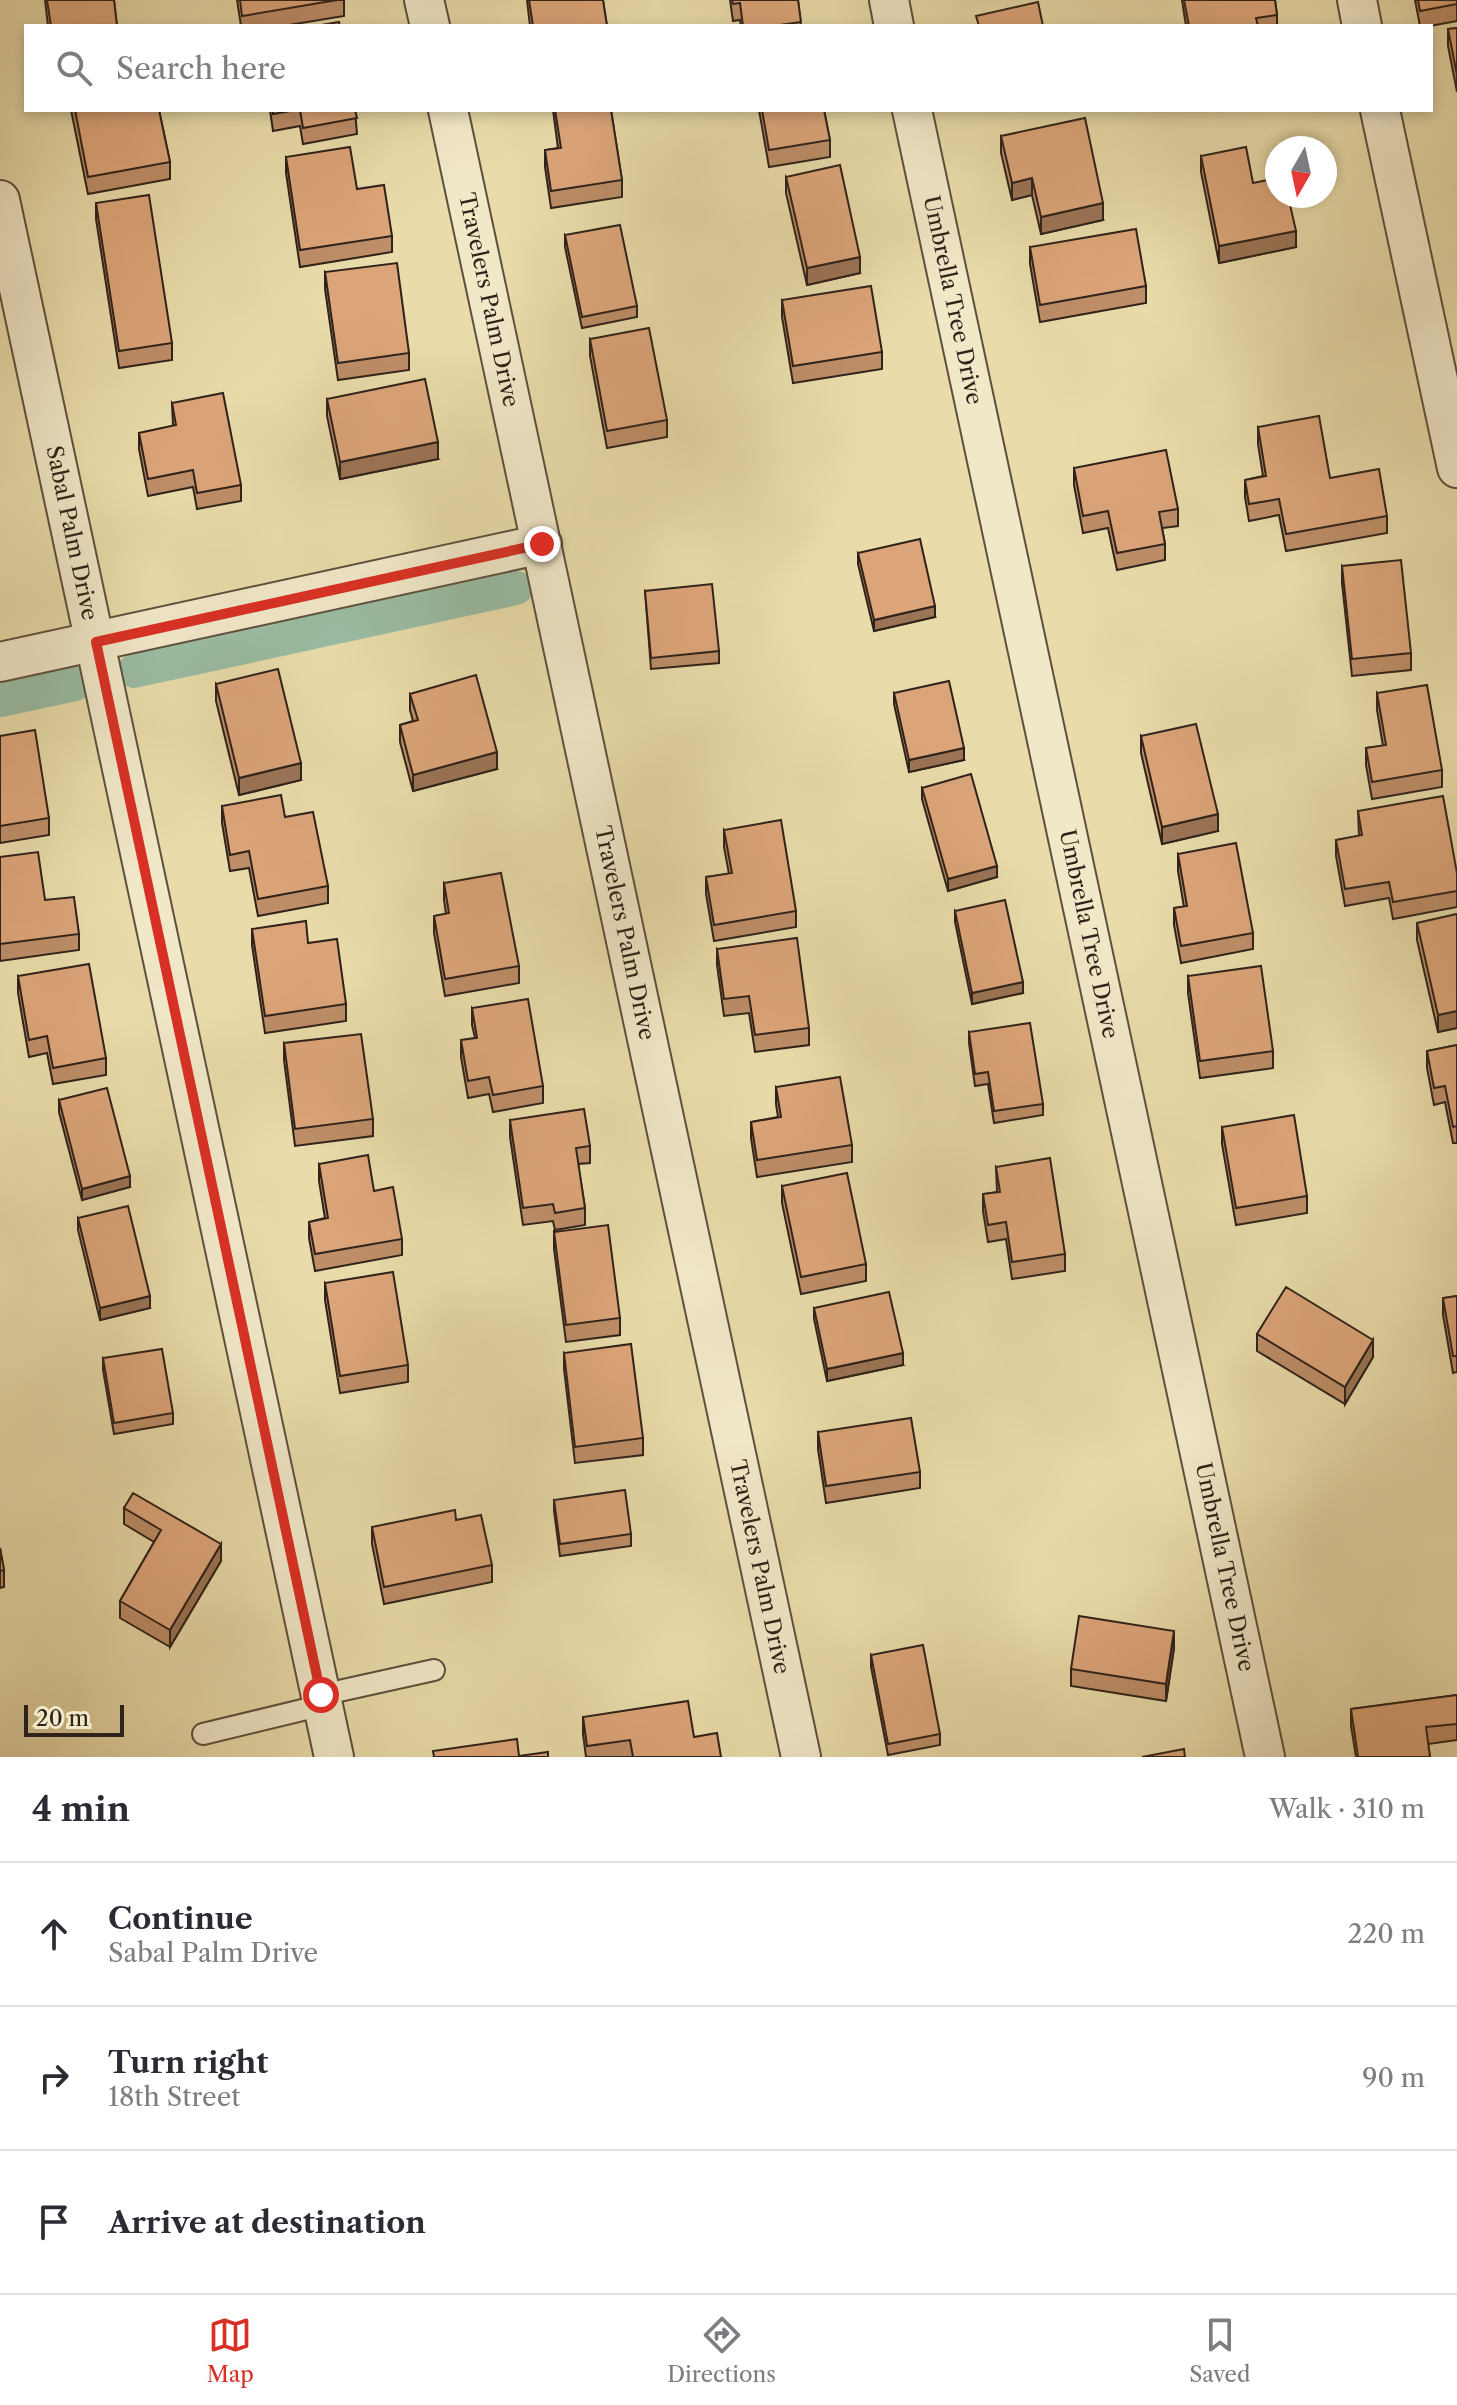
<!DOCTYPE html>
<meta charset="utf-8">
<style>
:root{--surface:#fff;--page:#f7f7f7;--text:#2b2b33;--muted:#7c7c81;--line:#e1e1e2;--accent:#d93025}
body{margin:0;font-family:"Libre Caslon Text",serif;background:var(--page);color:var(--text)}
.compass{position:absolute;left:1265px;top:136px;width:72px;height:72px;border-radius:50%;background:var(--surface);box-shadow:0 4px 12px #0003;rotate:189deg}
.scale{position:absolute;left:24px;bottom:20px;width:100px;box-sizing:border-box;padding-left:8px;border:4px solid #2f221a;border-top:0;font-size:22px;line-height:28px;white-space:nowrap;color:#2f221a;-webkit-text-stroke:6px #f1e8c8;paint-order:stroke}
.stop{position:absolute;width:24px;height:24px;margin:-18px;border:6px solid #d93025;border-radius:50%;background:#fff}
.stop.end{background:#d93025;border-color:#fff;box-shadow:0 2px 8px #0008}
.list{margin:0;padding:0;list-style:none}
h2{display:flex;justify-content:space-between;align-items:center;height:104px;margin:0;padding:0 32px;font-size:34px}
h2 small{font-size:26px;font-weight:400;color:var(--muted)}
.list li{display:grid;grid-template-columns:52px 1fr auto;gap:24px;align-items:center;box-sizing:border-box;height:144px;padding:0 32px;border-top:2px solid var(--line)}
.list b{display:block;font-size:30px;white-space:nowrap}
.list p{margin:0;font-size:26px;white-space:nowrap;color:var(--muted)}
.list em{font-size:26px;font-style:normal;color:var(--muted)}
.icon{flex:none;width:44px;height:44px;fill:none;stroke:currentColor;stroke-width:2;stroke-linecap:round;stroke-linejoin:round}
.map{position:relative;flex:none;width:1457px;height:1757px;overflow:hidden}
.search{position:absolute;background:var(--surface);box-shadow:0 4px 12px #0003;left:24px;right:24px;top:24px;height:88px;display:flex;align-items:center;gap:20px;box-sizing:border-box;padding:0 28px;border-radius:0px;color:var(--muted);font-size:30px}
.sheet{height:536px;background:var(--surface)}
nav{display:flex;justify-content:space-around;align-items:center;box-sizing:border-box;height:112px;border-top:2px solid var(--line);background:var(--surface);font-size:22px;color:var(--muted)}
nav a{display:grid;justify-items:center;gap:4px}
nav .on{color:var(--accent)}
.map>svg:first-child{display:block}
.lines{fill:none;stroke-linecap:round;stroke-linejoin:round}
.canal{stroke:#99bca3;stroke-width:34}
.service-casing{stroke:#5e503e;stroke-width:24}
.minor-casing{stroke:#5e503e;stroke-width:42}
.service{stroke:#f1e8c8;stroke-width:20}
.minor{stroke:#f1e8c8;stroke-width:38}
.wall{fill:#bd8e68;stroke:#2f221a;stroke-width:2}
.shaded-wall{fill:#9a7455;stroke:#2f221a;stroke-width:2}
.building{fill:#dca579;stroke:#2f221a;stroke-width:2}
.route{stroke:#d93025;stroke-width:10}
.labels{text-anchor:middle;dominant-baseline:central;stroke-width:6;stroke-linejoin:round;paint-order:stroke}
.street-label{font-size:22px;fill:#2f221a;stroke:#f1e8c8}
</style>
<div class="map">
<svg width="1457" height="1757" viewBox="0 0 1457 1757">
<rect width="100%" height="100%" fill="#e9dcaa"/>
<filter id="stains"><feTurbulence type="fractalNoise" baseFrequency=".0025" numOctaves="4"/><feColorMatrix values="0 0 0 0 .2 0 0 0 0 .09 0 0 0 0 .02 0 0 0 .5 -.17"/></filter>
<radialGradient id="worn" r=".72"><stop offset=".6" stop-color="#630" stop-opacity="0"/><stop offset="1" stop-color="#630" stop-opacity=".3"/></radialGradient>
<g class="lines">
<path class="canal" d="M134,671L516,588
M0,700L75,684"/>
<defs>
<path id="service" d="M321,1695L434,1670
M203,1734L323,1705"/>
<path id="minor" d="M424,0L430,26
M889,0L894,26
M1357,0L1362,26
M448,110L801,1757
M912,110L1265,1757
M1380,110L1457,468
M0,200L334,1757
M0,662L542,544"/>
</defs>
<use href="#service" class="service-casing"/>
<use href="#minor" class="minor-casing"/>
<use href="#service" class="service"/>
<use href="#minor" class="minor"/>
</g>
<path class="wall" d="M45,0H114L117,26H48Z
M237,0H344V16L283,26H241Z
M527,0H603L607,26H530Z
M730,0H798L801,26H741L740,20L733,21Z
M1182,0H1275L1277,15V26H1186Z
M1415,0H1457V21L1430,26H1420Z
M1457,28V92L1448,46V29Z
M71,110H159L170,162V179L88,194Z
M270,110H355L357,134L303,144L300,126L273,131Z
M553,110H611L622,180V197L551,208L545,167V150L558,148Z
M759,110H824L830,140V157L769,167Z
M1001,136L1103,220L1041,234L1032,195L1012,200L1001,153Z
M1201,156L1253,183L1296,247L1219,263L1201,172Z
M286,157L357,189L392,236V252L300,267L286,173Z
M786,177L860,273L807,285L786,193Z
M96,203L172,343V360L119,368L96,219Z
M565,235L637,306V317L582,328L565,247Z
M1030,247L1146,286V303L1040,322L1030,264Z
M325,272L409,353V370L338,380L325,289Z
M782,300L882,352V369L793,383L782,317Z
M590,339L667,420V437L607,448L590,356Z
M327,399L438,459L340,479L327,416Z
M172,403L241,485V501L197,509L193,487L148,496L139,449V433L173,426Z
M1258,427L1330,478L1387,516V533L1286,551L1279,515L1249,521L1245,497V480L1263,476L1258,444Z
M1074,468L1178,509V526L1162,528L1165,544V560L1117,570L1108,528L1083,533L1074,485Z
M858,553L935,617L874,631L858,564Z
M1342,566L1411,653V670L1352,676L1342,583Z
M645,591L719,651V663L651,669Z
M216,684L301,780L239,795L216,701Z
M894,693L964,760L909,772L894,704Z
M1377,693L1442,770V787L1372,799L1366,765V748L1383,746L1377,710Z
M410,694L497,769L413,791L400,742V725L413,721L410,710Z
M0,736L49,818V835L0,843Z
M1141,736L1218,831L1162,844L1141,753Z
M922,788L997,877L948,891L922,799Z
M222,806L285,817L328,886V903L258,916L249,868L230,871L222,823Z
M1358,811L1457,873V907L1393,919L1389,898L1345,906L1336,856V840L1359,836Z
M724,830L796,911V927L714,941L706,894V877L729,874L724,847Z
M1178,854L1253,933V949L1181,963L1174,925V908L1184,907L1178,871Z
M0,857L79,934V950L0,961Z
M444,883L519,966V983L445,996L434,933V916L446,914L444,900Z
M955,911L1023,993L972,1004L955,922Z
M1457,914V1028L1438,1032L1417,940V923Z
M252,929L308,943L346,1004V1021L265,1033L252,945Z
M717,949L809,1028V1045L755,1052L749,1013L724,1016L717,965Z
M18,976L106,1058V1075L53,1084L47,1053L29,1057L18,993Z
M1188,976L1273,1051V1068L1200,1078L1188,993Z
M472,1008L543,1086V1103L493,1112L489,1094L468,1098L461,1057V1040L475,1038L472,1025Z
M969,1032L1043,1104V1115L994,1123L988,1084L975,1086L969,1043Z
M284,1043L373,1119V1136L295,1146L284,1060Z
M1457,1045V1143H1453L1445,1102L1434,1105L1427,1068V1051Z
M776,1087L852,1145V1162L757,1177L751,1138V1122L778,1117L776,1104Z
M59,1100L130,1187L82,1200L59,1112Z
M510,1120L590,1146V1163L578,1164L585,1208V1225L555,1230L553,1221L523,1225L510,1137Z
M1222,1127L1307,1196V1213L1236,1225L1222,1144Z
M319,1164L402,1239V1255L315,1271L309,1238V1222L325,1218L319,1181Z
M996,1167L1065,1254V1271L1012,1279L1006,1239L988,1242L983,1211V1194L997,1192Z
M782,1186L866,1264V1281L801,1294L782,1203Z
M78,1218L150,1308L100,1320L78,1230Z
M554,1232L620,1318V1335L566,1342L554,1249Z
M325,1283L408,1365V1382L340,1393L325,1300Z
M1457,1296V1372L1453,1373L1443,1315V1298Z
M814,1308L903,1365L827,1381L814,1319Z
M1257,1334L1373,1357L1345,1404L1257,1351Z
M564,1353L643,1438V1455L575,1463L564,1369Z
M103,1358L173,1413V1424L114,1434L103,1370Z
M818,1432L920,1472V1488L826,1503L818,1449Z
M554,1500L631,1534V1546L560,1556L554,1511Z
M124,1508L221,1561L170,1647L120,1618V1601L154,1542L124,1524Z
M372,1527L492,1565V1582L384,1604L372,1544Z
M0,1548L4,1570V1587L0,1588Z
M1174,1648L1166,1701L1071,1686V1669Z
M871,1655L940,1734V1745L888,1755L871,1667Z
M1457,1695V1740L1428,1744L1430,1757H1356L1351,1726V1709Z
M583,1717L694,1737L721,1757H586L583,1734Z"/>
<path class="shaded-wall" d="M1032,178V195L1012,200V183Z
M1103,203V220L1041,234V217Z
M1296,231V247L1219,263V246Z
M860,257V273L807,285V268Z
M438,442V459L340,479V462Z
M935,606V617L874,631V620Z
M964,748V760L909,772V760Z
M497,752V769L413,791V775Z
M301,763V780L239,795V778Z
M1218,814V831L1162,844V827Z
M997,866V877L948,891V879Z
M1023,982V993L972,1004V993Z
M1457,1011V1028L1438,1032V1015Z
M130,1176V1187L82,1200V1189Z
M150,1296V1308L100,1320V1308Z
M1373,1340V1357L1345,1404V1387Z
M903,1353V1365L827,1381V1369Z
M221,1544V1561L170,1647V1630Z
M1174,1631V1648L1166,1701V1684Z"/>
<path class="building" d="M47,0H114L117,26H51Z
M240,0H337L242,16Z
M529,0H603L607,26H533Z
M732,0H798L801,22L773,26H743L740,3L733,4Z
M1184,0H1275L1277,15L1256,18L1258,26H1189Z
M1418,0H1457V4L1420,11Z
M1038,2L1043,26H979L976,16Z
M339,22L340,26H316Z
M1457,28V75L1448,29Z
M75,110H159L170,162L88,177Z
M273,110H296L273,114Z
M300,110H355L357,118L303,128Z
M555,110H611L622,180L551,191L545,150L561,148Z
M762,110H824L830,140L769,150Z
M1085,118L1103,203L1041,217L1032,178L1012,183L1001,136Z
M350,147L357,189L384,185L392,236L300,250L286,157Z
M1246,147L1253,183L1277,178V196H1288L1296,231L1219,246L1201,156Z
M840,165L860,257L807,268L786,177Z
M149,195L172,343L119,351L96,203Z
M620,225L637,306L582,317L565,235Z
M1136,229L1146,286L1040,305L1030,247Z
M397,263L409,353L338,363L325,272Z
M871,286L882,352L793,366L782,300Z
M649,328L667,420L607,431L590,339Z
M425,379L438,442L340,462L327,399Z
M223,393L241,485L197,493L193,470L148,479L139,433L176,425L172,403Z
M1319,416L1330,478L1379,469L1387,516L1286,534L1279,499L1249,504L1245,480L1266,476L1258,427Z
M1166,450L1178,509L1159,512L1165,544L1117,553L1108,511L1083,516L1074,468Z
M920,539L935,606L874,620L858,553Z
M1401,560L1411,653L1352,659L1342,566Z
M712,584L719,651L651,658L645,591Z
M278,669L301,763L239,778L216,684Z
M476,675L497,752L413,775L400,725L418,720L410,694Z
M949,681L964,748L909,760L894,693Z
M1427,685L1442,770L1372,782L1366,748L1386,745L1377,693Z
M1196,724L1218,814L1162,827L1141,736Z
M35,730L49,818L0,826V736Z
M971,774L997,866L948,879L922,788Z
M281,795L285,817L313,812L328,886L258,899L249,851L230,855L222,806Z
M1443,796L1457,873V891L1393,902L1389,882L1345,889L1336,840L1362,835L1358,811Z
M781,820L796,911L714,925L706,877L732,873L724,830Z
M1236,843L1253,933L1181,946L1174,908L1187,906L1178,854Z
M38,852L45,900L74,897L79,934L0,944V857Z
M501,873L519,966L445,979L434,916L449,913L444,883Z
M1005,900L1023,982L972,993L955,911Z
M1457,914V1011L1438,1015L1417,923Z
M306,921L308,943L337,939L346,1004L265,1016L252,929Z
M797,938L809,1028L755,1035L749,996L724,999L717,949Z
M89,964L106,1058L53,1068L47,1036L29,1040L18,976Z
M1261,966L1273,1051L1200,1061L1188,976Z
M528,999L543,1086L493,1095L489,1077L468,1081L461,1040L477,1038L472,1008Z
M1030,1023L1043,1104L994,1111L988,1072L975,1074L969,1032Z
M361,1034L373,1119L295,1129L284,1043Z
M1457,1045V1126L1453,1127L1445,1086L1434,1088L1427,1051Z
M840,1077L852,1145L757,1160L751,1122L781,1117L776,1087Z
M107,1088L130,1176L82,1189L59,1100Z
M584,1109L590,1146L576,1148L585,1208L555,1213L553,1204L523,1208L510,1120Z
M1294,1115L1307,1196L1236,1208L1222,1127Z
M368,1155L374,1191L393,1187L402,1239L315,1254L309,1222L328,1218L319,1164Z
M1050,1158L1065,1254L1012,1262L1006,1222L988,1225L983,1194L1000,1192L996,1167Z
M847,1173L866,1264L801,1277L782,1186Z
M128,1206L150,1296L100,1308L78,1218Z
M608,1225L620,1318L566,1325L554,1232Z
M393,1272L408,1365L340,1376L325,1283Z
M1286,1287L1373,1340L1345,1387L1257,1334Z
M889,1292L903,1353L827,1369L814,1308Z
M1457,1296V1356H1453L1443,1298Z
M631,1344L643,1438L575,1447L564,1353Z
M162,1349L173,1413L114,1423L103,1358Z
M911,1418L920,1472L826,1486L818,1432Z
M625,1490L631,1534L560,1544L554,1500Z
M133,1493L221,1544L170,1630L120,1601L161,1530L124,1508Z
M455,1510L456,1520L481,1515L492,1565L384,1587L372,1527Z
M0,1548L4,1570L0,1571Z
M1079,1616L1174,1631L1166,1684L1071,1669Z
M923,1645L940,1734L888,1744L871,1655Z
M1457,1695V1724L1426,1727L1430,1757H1358L1351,1709Z
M688,1701L694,1737L717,1733L721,1757H633L630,1740L587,1746L583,1717Z
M517,1739L519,1756L548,1752V1757H434L433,1751Z
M1184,1749L1185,1757H1142Z"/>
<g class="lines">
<path class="route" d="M321,1695L96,642L542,544"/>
</g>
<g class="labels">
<g class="street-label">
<text transform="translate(489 300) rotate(78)">Travelers Palm Drive</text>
<text transform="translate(953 300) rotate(78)">Umbrella Tree Drive</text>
<text transform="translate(72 533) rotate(78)">Sabal Palm Drive</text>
<text transform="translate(625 933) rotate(78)">Travelers Palm Drive</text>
<text transform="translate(1089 934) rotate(78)">Umbrella Tree Drive</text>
<text transform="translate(760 1567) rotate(78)">Travelers Palm Drive</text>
<text transform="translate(1225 1567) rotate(78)">Umbrella Tree Drive</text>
</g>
</g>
<rect width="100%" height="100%" filter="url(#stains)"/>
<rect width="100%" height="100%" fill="url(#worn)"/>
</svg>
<svg class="compass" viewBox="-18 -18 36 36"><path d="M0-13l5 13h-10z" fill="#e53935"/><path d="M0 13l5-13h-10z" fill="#7c7c81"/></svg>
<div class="scale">20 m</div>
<div class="stop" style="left:321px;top:1695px"></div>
<div class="stop end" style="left:542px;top:544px"></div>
<div class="search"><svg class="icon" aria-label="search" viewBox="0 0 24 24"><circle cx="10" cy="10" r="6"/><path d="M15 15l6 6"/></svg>Search here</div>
</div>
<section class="sheet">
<h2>4 min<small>Walk · 310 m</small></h2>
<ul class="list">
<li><svg class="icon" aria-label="ahead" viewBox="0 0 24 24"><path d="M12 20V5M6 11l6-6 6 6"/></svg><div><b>Continue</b><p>Sabal Palm Drive</p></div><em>220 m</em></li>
<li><svg class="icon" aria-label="right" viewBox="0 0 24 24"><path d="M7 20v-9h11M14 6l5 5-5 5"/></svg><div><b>Turn right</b><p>18th Street</p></div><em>90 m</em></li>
<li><svg class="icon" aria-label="arrive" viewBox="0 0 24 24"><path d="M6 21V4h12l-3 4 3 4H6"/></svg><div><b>Arrive at destination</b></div></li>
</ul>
</section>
<nav>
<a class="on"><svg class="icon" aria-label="map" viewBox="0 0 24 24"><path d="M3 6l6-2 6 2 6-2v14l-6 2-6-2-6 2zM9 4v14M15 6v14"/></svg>Map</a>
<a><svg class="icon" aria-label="directions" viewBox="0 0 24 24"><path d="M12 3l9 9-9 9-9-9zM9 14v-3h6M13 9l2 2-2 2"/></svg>Directions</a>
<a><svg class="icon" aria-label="saved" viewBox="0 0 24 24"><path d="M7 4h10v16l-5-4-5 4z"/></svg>Saved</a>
</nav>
